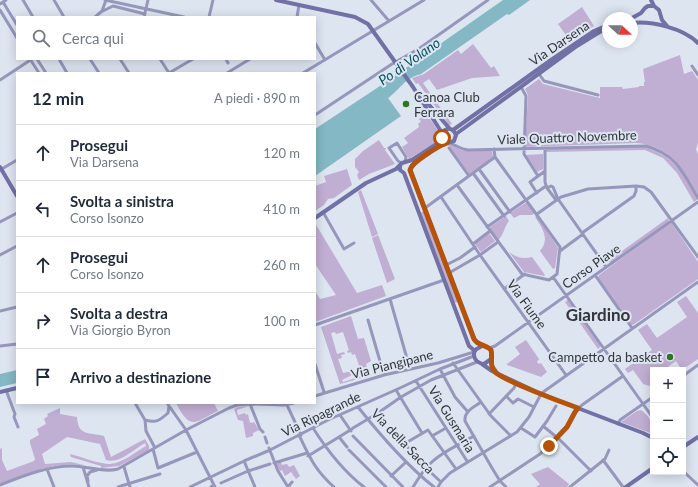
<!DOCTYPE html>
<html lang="it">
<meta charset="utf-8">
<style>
:root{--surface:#fff;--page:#f6f6f7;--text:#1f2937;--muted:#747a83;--line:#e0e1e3}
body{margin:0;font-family:Lato,sans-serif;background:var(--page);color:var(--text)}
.controls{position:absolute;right:12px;bottom:12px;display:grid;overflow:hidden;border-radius:0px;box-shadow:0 2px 10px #0003}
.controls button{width:36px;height:36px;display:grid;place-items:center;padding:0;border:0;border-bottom:1px solid var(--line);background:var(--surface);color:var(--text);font:20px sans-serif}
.compass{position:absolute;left:602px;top:12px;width:36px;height:36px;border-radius:50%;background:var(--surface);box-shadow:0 2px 10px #0003;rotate:111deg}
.stop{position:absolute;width:12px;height:12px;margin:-9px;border:3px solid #b45309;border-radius:50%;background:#fff}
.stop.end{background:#b45309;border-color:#fff;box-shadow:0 1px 4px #0008}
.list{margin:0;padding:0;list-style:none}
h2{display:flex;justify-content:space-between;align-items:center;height:52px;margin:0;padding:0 16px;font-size:17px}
h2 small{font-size:13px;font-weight:400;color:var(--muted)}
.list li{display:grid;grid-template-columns:26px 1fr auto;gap:12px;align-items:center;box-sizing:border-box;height:56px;padding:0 16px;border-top:1px solid var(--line)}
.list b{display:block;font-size:15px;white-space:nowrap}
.list p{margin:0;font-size:13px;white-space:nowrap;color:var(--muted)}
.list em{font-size:13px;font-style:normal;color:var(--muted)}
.icon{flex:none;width:22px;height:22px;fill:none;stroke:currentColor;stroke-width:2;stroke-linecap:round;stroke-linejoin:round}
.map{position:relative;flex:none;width:698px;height:487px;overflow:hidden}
.search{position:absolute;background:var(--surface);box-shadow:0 2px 10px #0003;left:16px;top:16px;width:300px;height:44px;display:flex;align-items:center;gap:10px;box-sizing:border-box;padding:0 14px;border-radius:0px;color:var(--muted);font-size:15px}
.panel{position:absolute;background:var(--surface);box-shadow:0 2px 10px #0003;left:16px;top:72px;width:300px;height:332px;border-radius:0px}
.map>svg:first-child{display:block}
.green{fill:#c0aed3;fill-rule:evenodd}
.water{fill:#83b8c4}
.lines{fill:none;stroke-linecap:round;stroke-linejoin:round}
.street{stroke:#9697bb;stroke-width:3}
.secondary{stroke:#7171a5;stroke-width:4}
.route{stroke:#b45309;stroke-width:5}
.poi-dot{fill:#29771f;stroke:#dde5f1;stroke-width:1.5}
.labels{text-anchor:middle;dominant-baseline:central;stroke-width:4;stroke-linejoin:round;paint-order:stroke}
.street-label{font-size:13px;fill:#32353a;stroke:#dde5f1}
.poi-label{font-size:13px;fill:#32353a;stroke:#dde5f1;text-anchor:start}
.water-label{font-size:14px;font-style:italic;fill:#055562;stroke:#dde5f1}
.district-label{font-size:17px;font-weight:bold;fill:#32353a;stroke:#dde5f1}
</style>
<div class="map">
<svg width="698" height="487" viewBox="0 0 698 487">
<rect width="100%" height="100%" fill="#dde5f1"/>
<path class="green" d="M582,7L594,26L574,39L568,38L558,24Z
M473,44L491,68L494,66L500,76L472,78L437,90L429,79L423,83L452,124L449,125L418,83L416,84L412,78L424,74L458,50L461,54Z
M680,55L684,74L692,71L698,80V143L696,149L698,155V195C682,168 670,145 635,143L525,147L528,95L525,89L539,79L543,84L600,98V87H622L623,89L639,87V86H644V82H645L643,69Z
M425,111L438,131L436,142L409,159L402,147L408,143L404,138L419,127L418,124L421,121L419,119L423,116L422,114Z
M379,140L384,148H386L385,150L395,164L369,174L359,180L357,175L359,172L355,167V159L363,151Z
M451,144L463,151L492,150L493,157L468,175L448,145Z
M645,147C675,157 683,174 698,199L694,202L677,173L663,158L645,150L546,152V149Z
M543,154V169L537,172L526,155Z
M347,169L352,185L334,198L328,199L324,205L315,211V186L326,182L324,176Z
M361,190L378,234L372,237L358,192Z
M527,202L535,213L532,215H520L514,218L510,213Z
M424,211L458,302L454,303L420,213Z
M506,216L509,221C504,227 504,235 498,240L491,230L490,227Z
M537,216L558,248L555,268L553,269L540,251C550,239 543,229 535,217Z
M668,218L669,221L610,263L608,261Z
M671,222L698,262V279L633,325H631L598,278L599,275Z
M315,223L357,293L382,285L386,296L315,322V291L320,299L336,295L315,264Z
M489,233L495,241L481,252L475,244Z
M378,235L395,279L387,283L372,238Z
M509,252C517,258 523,259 532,257L545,275L544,276L524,272Z
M686,296L698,313V359L682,370L676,361L665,369L666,370H653V383L650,386L643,384L633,370L628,373L625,369L652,350L638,330L647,324L657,338L687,317L677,302Z
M568,300L601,346L598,349L565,302Z
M351,316L358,339L364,338L371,361L366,364L369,376L340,384L321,327ZM335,332L336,334L343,332L349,350L347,351L348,353L351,352L352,355L355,354L360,368L358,369L359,374L364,373L365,375L343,382L342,380L354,374L353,371L343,373L338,359L342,358L341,355L345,354L344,352L337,354L331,333Z
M526,340L539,359L537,362L539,364L541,363L547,372L541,377L507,365V364L520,354L515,347Z
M176,403H214L218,411C195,422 191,432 176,403Z
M249,406L237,410L238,415L245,413L246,415L248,414L250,423L254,422L259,430L253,433V436L246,438L243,421L238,420L234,409L238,407Z
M60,408V414L77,417C78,436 88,432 104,436L111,457L145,439L149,446V450L119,466L101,468V466L74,458L71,457L70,454C82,457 99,464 110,464C123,463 135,452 146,446L145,443C134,449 120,464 106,460L100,444L67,437L42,454L45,464L71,462L92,467C59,459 30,472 0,484V449L2,448V460L7,471L34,461L35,459L30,443V440L39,435L37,429L46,424L44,419L48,416L47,414Z
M641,410C650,416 653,425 653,434L621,422L637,411Z
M281,462L282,465L287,464L289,467L294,465L300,476L296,479L291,472L285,476L282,470L280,471L276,464Z
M548,467L569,484L567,487H536L540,484L531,474Z"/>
<path class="water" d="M503,0H530L509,15L507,14L421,74C403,79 402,88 388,98L401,116L315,176V129L380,86Z
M17,370V383L0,387V374Z"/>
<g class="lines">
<path class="street" d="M23,0L33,17
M54,0L64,17
M105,0L184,17
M371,0L389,21
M3,2L17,25
M0,4L6,0
M0,10L17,38
M101,12L113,6L145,14
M95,17L102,11L106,0
M144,17L148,0
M209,17L213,0
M297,17L299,5
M315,43L325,60
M30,59L39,73
M37,59L46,73
M59,59L67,73
M90,59L99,73
M120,59L129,73
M160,59L169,73
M226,59L228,63
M692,66L698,75
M169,73L193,59
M227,73L250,59
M303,73L424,0
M539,74L544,81L598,95
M0,80L32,59
M521,87L526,96L524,154L538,176
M315,115L392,64L420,48L488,0
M450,143L463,149L468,150L646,146C676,154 684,174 698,198
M449,148L469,176
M545,148V182L547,188L556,200
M402,163L398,161L389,148L397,143L406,157L405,162
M479,169L510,212
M0,170L17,160
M473,173L504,216
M457,185L522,274L549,280L557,274L560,247L495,157L494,149
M547,188L551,186L553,187L558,199L606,267
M537,193L530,182L545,171
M441,197L480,255L566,375
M425,208L495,157
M323,212L344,249L354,243
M537,214L561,197L588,189L636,186L644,187L651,192L698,257
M0,222L17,213
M487,227L546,186
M582,233L634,196L636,191V186
M473,244L490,231
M560,251L583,234
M0,255L17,246
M446,265L460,258L475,247
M449,273L480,255L498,242
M595,275L632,328
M553,277L653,418
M504,289L525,274
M390,299L410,369
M0,311L17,307
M368,320L384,375
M315,325L444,280
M0,346L17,344
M489,348L495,346L698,202
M453,363L491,416L511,436
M315,364L324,392
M441,371L455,397L468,412
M683,376L698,365
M416,381L467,461
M6,390L15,414L14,417L18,427
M396,390L422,433
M315,396L384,375L438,363L474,352
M506,396L513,403L518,399L534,407
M481,402C474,407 464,411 465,421L492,468L500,481L506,487
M135,403L145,420L146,431L155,448
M167,403L186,430L215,487
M250,404L260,429L263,432
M287,405L301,435
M358,407C381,436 405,464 434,487
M489,414L514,388L516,383
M340,415L351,431
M145,420C156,423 159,421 168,413L169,406
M618,424L620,420L653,397
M543,426L559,439L591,471
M390,427L426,468L441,482
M313,428C327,450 343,471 364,487
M353,428L378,413L401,397L431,380L477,362
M521,428L535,437L547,421L556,406
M299,435C310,458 315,470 334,487
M353,436L403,487
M432,436L446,428
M265,437L267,443
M339,437L347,447
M404,444L428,430L456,469
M269,448L278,471L288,487
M153,449L158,468L197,452
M349,450L386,487
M308,456L352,429
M603,460L623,487
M244,461L255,487
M274,463L307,453
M83,467L89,487
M124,467L130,487
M47,469L54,487
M683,471L698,485
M391,476L406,462
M88,481L87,476L90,472L97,470
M221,483L248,471L270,464
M0,485C23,476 47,466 72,466C87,466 103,473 118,469L186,430L229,408L237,405L250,404L284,405L294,403
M118,487L160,474
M190,487L244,461L270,450L328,420L400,388L440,369L474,356
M211,487L212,486
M288,487L292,482
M413,487C417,481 421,474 426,468C438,454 458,445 474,436
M438,487L441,482L450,473L517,432L529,417L541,394L546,390L698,282
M490,487L540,454L567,427L575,412L582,405L623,376
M570,487L605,459L609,450"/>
<path class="secondary" d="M276,0L355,17L368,24L413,87L442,133
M651,0L654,6
M632,18L641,13L645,8L648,6H654L659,10L662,20L667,26
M632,23C652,21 683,28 698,43
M424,99L450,129
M453,130L551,60L594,31L608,25
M456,134L577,46L598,33L608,28
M400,166V170L404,173L469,346L475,351
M0,167L17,196
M315,218L366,183L396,169L402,163L412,160L438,143L445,130C450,127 454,130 456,135L454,141L443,144L420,159L412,165L410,170L474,339C478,346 485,344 491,350L492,366L497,373
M482,346L475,350C472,357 476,363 484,364L491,359
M482,364L492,371L541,394L643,433L653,438
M0,392L17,388
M683,447L698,437
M626,487L653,468"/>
</g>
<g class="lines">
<path class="route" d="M442,138L447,143C438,146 412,162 410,170L474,339C478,346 485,344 491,350C493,357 489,364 494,371C501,380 564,403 578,408L575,412L567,427L549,446"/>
</g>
<g class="poi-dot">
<circle cx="406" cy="104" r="4"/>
<circle cx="670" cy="357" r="4"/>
</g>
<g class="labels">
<g class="street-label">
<text transform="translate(559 43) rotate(-34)">Via Darsena</text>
<text transform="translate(567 137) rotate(-2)">Viale Quattro Novembre</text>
<text transform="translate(591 266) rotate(-35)">Corso Piave</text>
<text transform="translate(527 304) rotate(54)">Via Fiume</text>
<text transform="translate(392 364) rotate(-14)">Via Piangipane</text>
<text transform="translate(321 414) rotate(-26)">Via Ripagrande</text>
<text transform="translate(452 419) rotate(58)">Via Gusmaria</text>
<text transform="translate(403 441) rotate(46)">Via della Sacca</text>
</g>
<g class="poi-label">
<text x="414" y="97">Canoa Club<tspan x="414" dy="15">Ferrara</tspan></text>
<text x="662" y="357" text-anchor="end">Campetto da basket</text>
</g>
<g class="water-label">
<text transform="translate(409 61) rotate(-35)">Po di Volano</text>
</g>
<g class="district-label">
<text x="598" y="314">Giardino</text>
</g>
</g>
</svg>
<div class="controls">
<button>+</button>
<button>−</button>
<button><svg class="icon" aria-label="locate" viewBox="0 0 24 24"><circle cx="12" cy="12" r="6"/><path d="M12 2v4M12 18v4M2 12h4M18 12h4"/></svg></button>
</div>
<svg class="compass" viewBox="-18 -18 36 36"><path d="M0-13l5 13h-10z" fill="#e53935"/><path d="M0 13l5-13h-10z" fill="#747a83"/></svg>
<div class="stop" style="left:442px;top:138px"></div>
<div class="stop end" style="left:549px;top:446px"></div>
<div class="search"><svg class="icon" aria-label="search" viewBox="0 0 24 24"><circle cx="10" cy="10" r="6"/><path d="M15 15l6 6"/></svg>Cerca qui</div>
<section class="panel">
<h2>12 min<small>A piedi · 890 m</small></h2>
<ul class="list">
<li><svg class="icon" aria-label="ahead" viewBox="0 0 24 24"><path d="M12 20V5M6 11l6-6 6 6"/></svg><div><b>Prosegui</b><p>Via Darsena</p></div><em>120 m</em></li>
<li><svg class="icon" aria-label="left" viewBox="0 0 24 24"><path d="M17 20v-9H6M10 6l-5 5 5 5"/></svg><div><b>Svolta a sinistra</b><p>Corso Isonzo</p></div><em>410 m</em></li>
<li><svg class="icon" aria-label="ahead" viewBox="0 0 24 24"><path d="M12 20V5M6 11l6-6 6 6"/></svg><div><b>Prosegui</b><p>Corso Isonzo</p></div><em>260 m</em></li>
<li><svg class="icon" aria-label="right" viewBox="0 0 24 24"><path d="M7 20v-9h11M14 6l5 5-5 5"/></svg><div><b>Svolta a destra</b><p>Via Giorgio Byron</p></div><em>100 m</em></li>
<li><svg class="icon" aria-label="arrive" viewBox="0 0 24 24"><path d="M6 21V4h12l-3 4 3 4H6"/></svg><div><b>Arrivo a destinazione</b></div></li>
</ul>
</section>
</div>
